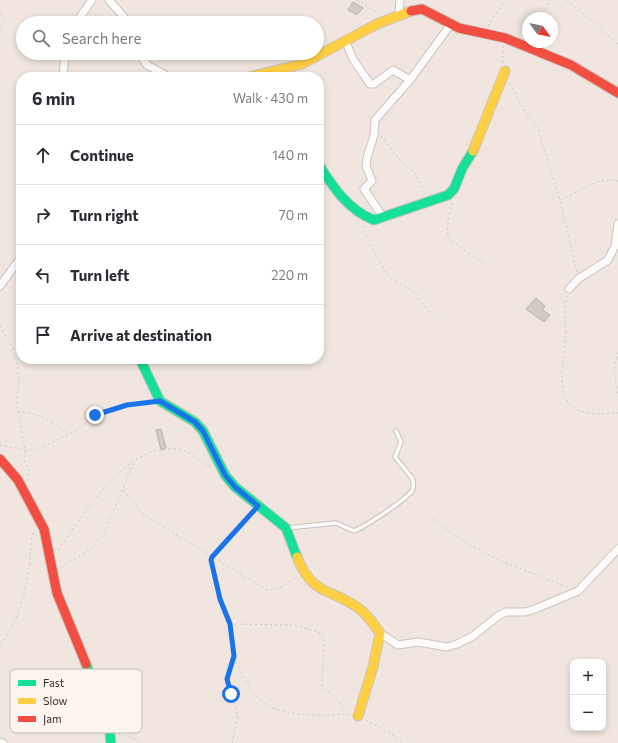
<!DOCTYPE html>
<meta charset="utf-8">
<style>
:root{--surface:#fff;--page:#f7f7f7;--text:#2b2b33;--muted:#7c7c81;--line:#e1e1e2}
body{margin:0;font-family:Commissioner,sans-serif;background:var(--page);color:var(--text)}
.controls{position:absolute;right:12px;bottom:12px;display:grid;overflow:hidden;border-radius:8px;box-shadow:0 2px 6px #0003}
.controls button{width:36px;height:36px;display:grid;place-items:center;padding:0;border:0;border-bottom:1px solid var(--line);background:var(--surface);color:var(--text);font:20px sans-serif}
.compass{position:absolute;left:522px;top:12px;width:36px;height:36px;border-radius:50%;background:var(--surface);box-shadow:0 2px 6px #0003;rotate:123deg}
.stop{position:absolute;width:12px;height:12px;margin:-9px;border:3px solid #1a73e8;border-radius:50%;background:#fff}
.stop.end{background:#1a73e8;border-color:#fff;box-shadow:0 1px 4px #0008}
.list{margin:0;padding:0;list-style:none}
h2{display:flex;justify-content:space-between;align-items:center;height:52px;margin:0;padding:0 16px;font-size:17px}
h2 small{font-size:13px;font-weight:400;color:var(--muted)}
.list li{display:grid;grid-template-columns:26px 1fr auto;gap:12px;align-items:center;box-sizing:border-box;height:60px;padding:0 16px;border-top:1px solid var(--line)}
.list b{display:block;font-size:15px;white-space:nowrap}
.list em{font-size:13px;font-style:normal;color:var(--muted)}
.icon{flex:none;width:22px;height:22px;fill:none;stroke:currentColor;stroke-width:2;stroke-linecap:round;stroke-linejoin:round}
.map{position:relative;flex:none;width:618px;height:743px;overflow:hidden}
.search{position:absolute;background:var(--surface);box-shadow:0 2px 6px #0003;left:16px;top:16px;width:308px;height:44px;display:flex;align-items:center;gap:10px;box-sizing:border-box;padding:0 14px;border-radius:22px;color:var(--muted);font-size:15px}
.panel{position:absolute;background:var(--surface);box-shadow:0 2px 6px #0003;left:16px;top:72px;width:308px;height:292px;border-radius:16px}
.map>svg:first-child{display:block}
.building{fill:#d2cac4;stroke:#bbb3ae}
.lines{fill:none;stroke-linecap:round;stroke-linejoin:round}
.lane-casing{stroke:#cbc3bd;stroke-width:5.5}
.street-casing{stroke:#cbc3bd;stroke-width:9}
.fast-casing{stroke:#cbc3bd;stroke-width:11}
.slow-casing{stroke:#cbc3bd;stroke-width:11}
.jam-casing{stroke:#cbc3bd;stroke-width:11}
.path{stroke:#ccc9c7;stroke-width:1;stroke-dasharray:2 3;stroke-linecap:butt}
.lane{stroke:#fdfbfa;stroke-width:3.5}
.street{stroke:#fdfbfa;stroke-width:7}
.fast{stroke:#16e098;stroke-width:9}
.slow{stroke:#ffcf43;stroke-width:9}
.jam{stroke:#f24e42;stroke-width:9}
.route{stroke:#1a73e8;stroke-width:5}
.key{fill:#fcf4ef;stroke:#c2bab4;stroke-width:1}
.key-label{font-size:11px;fill:#39312c}
</style>
<div class="map">
<svg width="618" height="743" viewBox="0 0 618 743">
<rect width="100%" height="100%" fill="#f0e6df"/>
<path class="building" d="M353,2L363,8L357,15L348,10Z
M536,298L545,306L542,310L550,315L544,322L526,309Z
M161,429L166,448L161,450L156,430Z"/>
<g class="lines">
<defs>
<path id="lane" d="M287,528L336,523L354,531C366,526 404,501 412,491C414,487 414,483 412,478L395,457L401,442L396,431"/>
<path id="street" d="M109,0L129,23
M400,0L399,13L402,14
M76,23L92,0
M345,40L353,59L370,84H374L393,70L410,80
M139,53L147,65L169,77
M63,77L65,53
M383,217L364,189L372,181L366,166L367,158L374,135L375,120L410,80L451,24
M0,286L21,257
M569,289L578,279L608,260L615,246L618,224
M380,633L398,645L418,642L447,647L457,644L473,636L498,616L506,612H525L535,609L578,591L618,549
M0,742L3,743"/>
<path id="fast" d="M319,165C334,188 348,210 374,220L448,195L454,189L462,169L473,151
M140,359L160,401L195,422L203,431L225,475L235,487L286,528L297,557
M86,664L108,717L111,743"/>
<path id="slow" d="M249,77L302,64L377,24L411,11
M473,151L505,71
M297,557C312,595 329,588 357,607C367,614 373,623 380,633L373,667L358,716"/>
<path id="jam" d="M411,11L422,9L459,28L505,38L571,65L618,93
M0,459L18,480L44,529L57,593L86,664"/>
</defs>
<use href="#lane" class="lane-casing"/>
<use href="#street" class="street-casing"/>
<use href="#fast" class="fast-casing"/>
<use href="#slow" class="slow-casing"/>
<use href="#jam" class="jam-casing"/>
<path class="path" d="M357,0L378,13
M567,0L618,44
M0,14L5,19L0,28
M540,18L551,0
M488,26L505,0
M503,46V63
M510,83L523,108L538,129L560,200L577,273
M381,136L399,159L415,173L425,193
M561,200C579,192 598,176 618,181
M452,203C450,214 444,229 450,240L486,265
M362,226L368,241L387,274L392,279L412,290L433,316
M567,296C563,310 567,329 565,345C563,367 553,405 584,412C594,415 607,413 618,413
M0,326L13,348L17,363L19,385L16,400L25,450L24,461L29,468L28,480
M618,352L614,371L618,394
M18,412C38,412 52,422 67,433
M0,445L25,450H37L75,431L101,412L127,405L151,402
M123,490L139,510L151,519L265,589C278,592 286,584 296,576
M433,519L466,543L503,562L568,587
M58,550C84,515 128,438 181,450C192,453 201,462 210,467
M61,567L91,549L104,533L134,463
M230,624L296,625L323,634L324,639L322,685L349,713
M0,643C17,629 26,589 29,568C31,556 30,542 34,531
M234,658C241,671 247,687 258,698C278,719 324,715 350,714
M366,720L388,732L403,743
M119,734L135,739L140,743
M232,743L238,717L227,679L234,657L230,624L220,599L211,561L212,557L252,512"/>
<use href="#lane" class="lane"/>
<use href="#street" class="street"/>
<use href="#fast" class="fast"/>
<use href="#slow" class="slow"/>
<use href="#jam" class="jam"/>
</g>
<g class="lines">
<path class="route" d="M95,415L127,405L160,401L195,422L203,431L225,475L235,487L258,506L212,557L211,560L220,599L230,624L234,656L227,679L231,694"/>
</g>
<rect x="10" y="669" width="132" height="64" rx="6" class="key"/>
<rect x="18" y="680" width="18" height="6" fill="#16e098"/>
<rect x="18" y="698" width="18" height="6" fill="#ffcf43"/>
<rect x="18" y="716" width="18" height="6" fill="#f24e42"/>
<g class="key-label">
<text x="43" y="687">Fast</text>
<text x="43" y="705">Slow</text>
<text x="43" y="723">Jam</text>
</g>
</svg>
<div class="controls">
<button>+</button>
<button>−</button>
</div>
<svg class="compass" viewBox="-18 -18 36 36"><path d="M0-13l5 13h-10z" fill="#e53935"/><path d="M0 13l5-13h-10z" fill="#7c7c81"/></svg>
<div class="stop" style="left:231px;top:694px"></div>
<div class="stop end" style="left:95px;top:415px"></div>
<div class="search"><svg class="icon" aria-label="search" viewBox="0 0 24 24"><circle cx="10" cy="10" r="6"/><path d="M15 15l6 6"/></svg>Search here</div>
<section class="panel">
<h2>6 min<small>Walk · 430 m</small></h2>
<ul class="list">
<li><svg class="icon" aria-label="ahead" viewBox="0 0 24 24"><path d="M12 20V5M6 11l6-6 6 6"/></svg><div><b>Continue</b></div><em>140 m</em></li>
<li><svg class="icon" aria-label="right" viewBox="0 0 24 24"><path d="M7 20v-9h11M14 6l5 5-5 5"/></svg><div><b>Turn right</b></div><em>70 m</em></li>
<li><svg class="icon" aria-label="left" viewBox="0 0 24 24"><path d="M17 20v-9H6M10 6l-5 5 5 5"/></svg><div><b>Turn left</b></div><em>220 m</em></li>
<li><svg class="icon" aria-label="arrive" viewBox="0 0 24 24"><path d="M6 21V4h12l-3 4 3 4H6"/></svg><div><b>Arrive at destination</b></div></li>
</ul>
</section>
</div>
